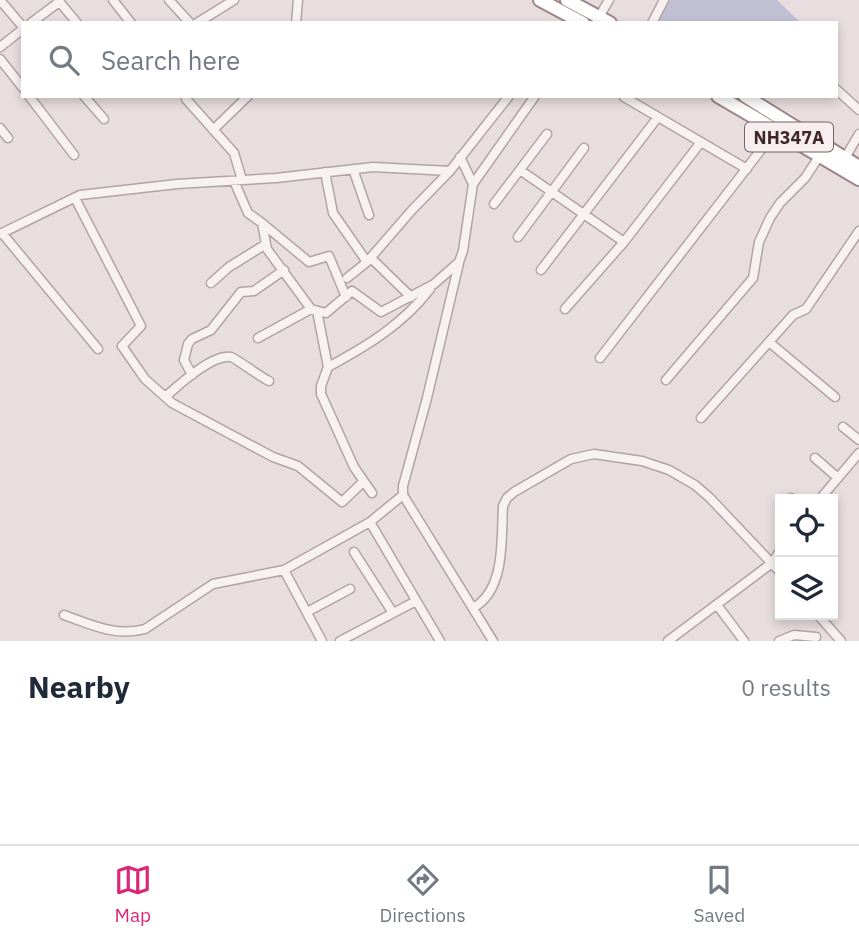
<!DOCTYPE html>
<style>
:root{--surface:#fff;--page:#f6f6f7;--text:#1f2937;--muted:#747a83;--line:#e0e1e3;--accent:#db2777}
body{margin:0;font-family:"IBM Plex Sans",sans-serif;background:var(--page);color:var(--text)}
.controls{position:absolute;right:21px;bottom:21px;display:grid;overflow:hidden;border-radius:0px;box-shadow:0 4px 10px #0003}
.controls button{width:63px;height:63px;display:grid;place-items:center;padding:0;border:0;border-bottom:2px solid var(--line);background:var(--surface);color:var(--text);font:35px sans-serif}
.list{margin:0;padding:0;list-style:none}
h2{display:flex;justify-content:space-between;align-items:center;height:91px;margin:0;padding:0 28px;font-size:30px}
h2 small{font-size:23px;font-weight:400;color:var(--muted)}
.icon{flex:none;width:38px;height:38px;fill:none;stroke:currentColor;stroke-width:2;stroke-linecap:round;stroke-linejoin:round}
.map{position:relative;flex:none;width:859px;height:641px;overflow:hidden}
.search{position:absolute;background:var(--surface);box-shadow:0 4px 10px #0003;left:21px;right:21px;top:21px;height:77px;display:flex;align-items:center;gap:18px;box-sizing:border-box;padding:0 24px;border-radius:0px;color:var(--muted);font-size:26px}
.sheet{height:203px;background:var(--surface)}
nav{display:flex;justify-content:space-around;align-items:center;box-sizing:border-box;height:98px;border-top:2px solid var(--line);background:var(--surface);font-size:19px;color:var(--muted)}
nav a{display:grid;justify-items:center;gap:4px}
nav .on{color:var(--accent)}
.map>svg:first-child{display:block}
.green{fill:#c0bfd4}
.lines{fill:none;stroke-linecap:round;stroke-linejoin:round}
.minor-casing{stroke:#b3a3a4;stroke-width:11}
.highway-casing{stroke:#a18587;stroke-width:16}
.minor{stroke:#f7f1f2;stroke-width:8}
.highway{stroke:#fff;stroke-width:12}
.labels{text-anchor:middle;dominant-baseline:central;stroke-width:7;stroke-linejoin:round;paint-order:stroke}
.shield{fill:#f6eeef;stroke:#776264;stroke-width:2}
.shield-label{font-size:18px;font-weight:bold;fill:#412628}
</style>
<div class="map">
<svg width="859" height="641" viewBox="0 0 859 641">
<rect width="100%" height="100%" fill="#e9dedf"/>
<path class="green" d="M670,0H777L801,23H658Z"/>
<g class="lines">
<defs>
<path id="minor" d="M0,0L23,27
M58,0L77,23
M113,0L131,23
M169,0L190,23
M599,17L609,0
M31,23L59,2
M197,23L234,0
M296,23L298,0
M652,23L664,0
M0,47L23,29
M0,59L23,88
M836,89L859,110
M29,96L74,155
M84,96L104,119
M624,97L747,169
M186,99L234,153L242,180
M0,128L8,138
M213,130L248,96
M845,158L859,134
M353,169L369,215
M520,170L624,242
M325,172L333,213L367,262L412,210L450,171
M234,181L248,213L262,223L267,249L311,309L326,313L352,291L381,312L434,284L459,262L463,251L473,184L460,157
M473,184L535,96
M75,198L141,326L122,346L145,379L172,403L273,457L298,466L342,502L363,482
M494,204L547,134
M262,223L309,262L329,256L346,297
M2,233L98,349
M0,234L80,195L177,184L276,178L373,167L450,171L509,96
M518,237L584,148
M371,258L411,297
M459,263L427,398L403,486V495L493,641
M541,270L658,117
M347,278L367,262
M211,283L229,267L266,244
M565,309L624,242L701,142
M317,311L328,367C367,346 402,325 430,289
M258,338L311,309
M769,342L835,397
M600,358L784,120
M328,367L321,386V394L354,467L372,493
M192,375L184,360L188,344L192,339L211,330L241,292L254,291L284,270
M666,380L753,278L759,242L770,218L780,203L805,178L820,155
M165,397C179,385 212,354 231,357C235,358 262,378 269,381
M701,418L793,315L806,309L859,231
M843,427L859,440
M815,458L838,478
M791,498L792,499
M820,499L859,453
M370,522L440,641
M354,552L393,613
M284,570L322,641
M717,605L744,641
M473,608C506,590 501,538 503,506L507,498L514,492L571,459L594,454L642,461L669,470L695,485L710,498L780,572
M307,612L350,589
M64,615C92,625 116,637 145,629L213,584L284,570L370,522L403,495
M818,615L841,641
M340,641L416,601
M668,641L772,563L780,551
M779,641L794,635L816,637"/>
<path id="highway" d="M540,0L583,23
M567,0L610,23
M718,96L859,179
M745,96L859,167"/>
</defs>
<use href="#minor" class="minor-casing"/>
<use href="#highway" class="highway-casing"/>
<use href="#minor" class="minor"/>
<use href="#highway" class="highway"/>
</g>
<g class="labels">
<rect class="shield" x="745" y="122.5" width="88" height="29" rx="5"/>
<g class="shield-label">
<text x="789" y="137">NH347A</text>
</g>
</g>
</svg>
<div class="controls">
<button><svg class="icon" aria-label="locate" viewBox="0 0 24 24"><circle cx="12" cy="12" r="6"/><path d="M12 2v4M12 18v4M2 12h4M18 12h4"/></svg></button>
<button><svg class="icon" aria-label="layers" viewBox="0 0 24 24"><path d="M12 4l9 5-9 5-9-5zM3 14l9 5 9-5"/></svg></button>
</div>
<div class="search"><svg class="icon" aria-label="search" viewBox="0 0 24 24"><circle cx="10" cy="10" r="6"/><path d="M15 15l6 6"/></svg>Search here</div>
</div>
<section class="sheet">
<h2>Nearby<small>0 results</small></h2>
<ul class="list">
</ul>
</section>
<nav>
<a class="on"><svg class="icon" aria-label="map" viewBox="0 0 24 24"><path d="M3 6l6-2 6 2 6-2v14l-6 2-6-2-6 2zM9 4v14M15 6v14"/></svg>Map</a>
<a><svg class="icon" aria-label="directions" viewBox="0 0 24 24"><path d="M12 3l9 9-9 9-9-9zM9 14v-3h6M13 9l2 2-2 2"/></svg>Directions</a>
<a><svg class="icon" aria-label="saved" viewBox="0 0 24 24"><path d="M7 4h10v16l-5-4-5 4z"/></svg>Saved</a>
</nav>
